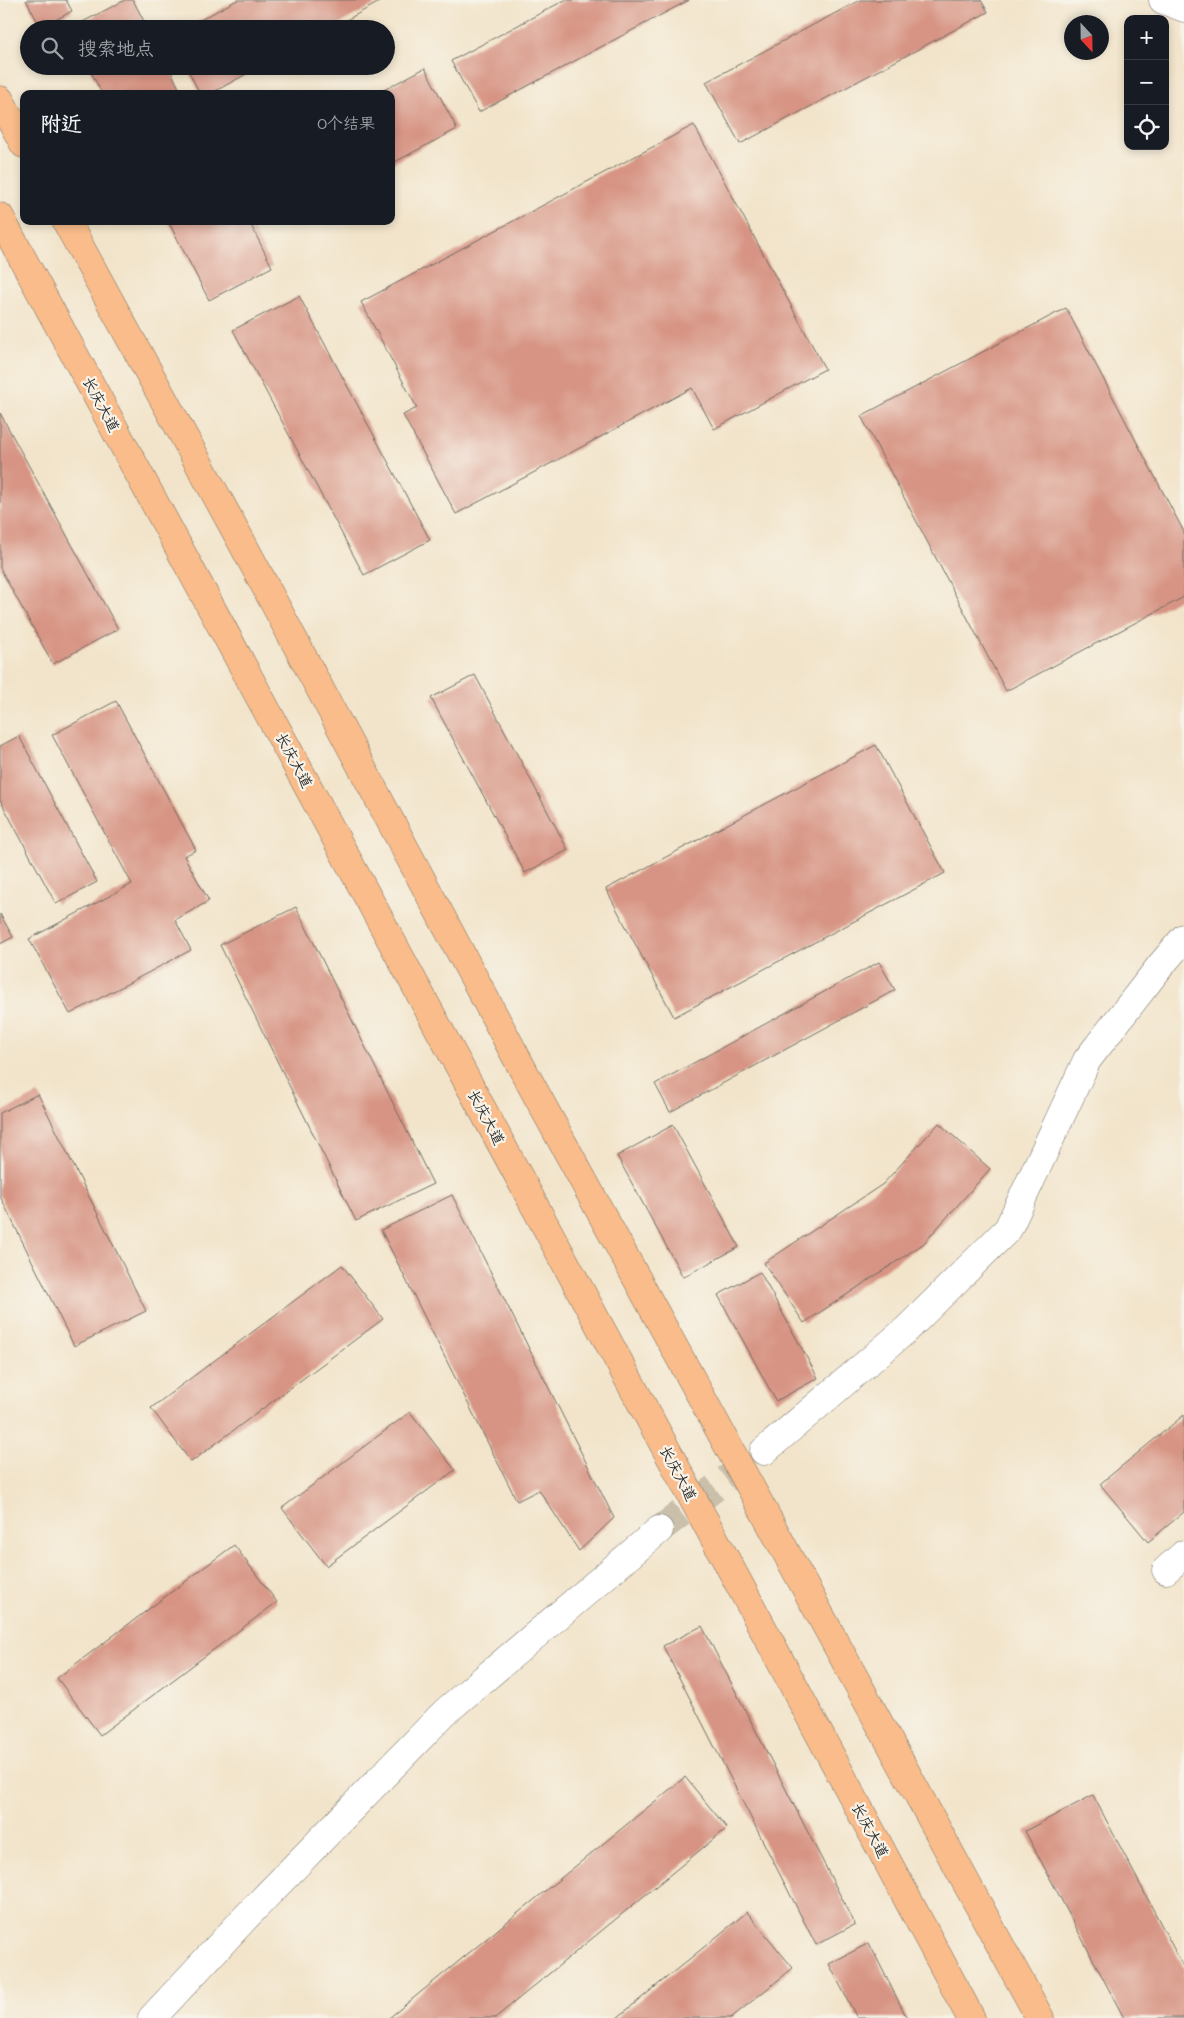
<!DOCTYPE html>
<html lang="zh">
<meta charset="utf-8">
<style>
:root{--surface:#171b24;--page:#242831;--text:#f1f3f6;--muted:#9ea1a6;--line:#363941}
body{margin:0;font-family:Mali,"LXGW WenKai TC",sans-serif;background:var(--page);color:var(--text)}
.controls{position:absolute;right:15px;top:15px;display:grid;overflow:hidden;border-radius:10px;box-shadow:0 2px 8px #0003}
.controls button{width:45px;height:45px;display:grid;place-items:center;padding:0;border:0;border-bottom:1px solid var(--line);background:var(--surface);color:var(--text);font:25px sans-serif}
.compass{position:absolute;left:1064px;top:15px;width:45px;height:45px;border-radius:50%;background:var(--surface);box-shadow:0 2px 8px #0003;rotate:158deg}
.list{margin:0;padding:0;list-style:none}
h2{display:flex;justify-content:space-between;align-items:center;height:65px;margin:0;padding:0 20px;font-size:21px}
h2 small{font-size:16px;font-weight:400;color:var(--muted)}
.icon{flex:none;width:28px;height:28px;fill:none;stroke:currentColor;stroke-width:2;stroke-linecap:round;stroke-linejoin:round}
.map{position:relative;flex:none;width:1184px;height:2018px;overflow:hidden}
.search{position:absolute;background:var(--surface);box-shadow:0 2px 8px #0003;left:20px;top:20px;width:375px;height:55px;display:flex;align-items:center;gap:12px;box-sizing:border-box;padding:0 18px;border-radius:28px;color:var(--muted);font-size:19px}
.panel{position:absolute;background:var(--surface);box-shadow:0 2px 8px #0003;left:20px;top:90px;width:375px;height:135px;border-radius:10px}
.map>svg:first-child{display:block}
.building{fill:#d79484}
.lines{fill:none;stroke-linecap:round;stroke-linejoin:round}
.minor-tunnel{stroke:#cabfaa;stroke-width:28;stroke-dasharray:28 14;stroke-linecap:butt}
.minor-casing{stroke:#716c63;stroke-width:29}
.major-casing{stroke:#716c63;stroke-width:29}
.minor{stroke:#fff;stroke-width:28}
.major{stroke:#f9bc8a;stroke-width:28}
.labels{text-anchor:middle;dominant-baseline:central;stroke-width:4.5;stroke-linejoin:round;paint-order:stroke}
.street-label{font-size:15px;fill:#2b2b2b;stroke:#f7f3e8}
</style>
<div class="map">
<svg width="1184" height="2018" viewBox="0 0 1184 2018">
<rect width="100%" height="100%" fill="#f7f3e8"/>
<filter id="ink" filterUnits="userSpaceOnUse"><feTurbulence type="fractalNoise" baseFrequency=".02" numOctaves="2"/><feDisplacementMap in="SourceGraphic" scale="10" xChannelSelector="R" yChannelSelector="G"/><feConvolveMatrix kernelMatrix="1 2 1 2 8 2 1 2 1" color-interpolation-filters="sRGB"/></filter>
<filter id="wash" filterUnits="userSpaceOnUse"><feTurbulence type="fractalNoise" baseFrequency=".0096" numOctaves="4" result="noise"/><feDisplacementMap in="SourceGraphic" scale="20" xChannelSelector="R" yChannelSelector="G"/><feGaussianBlur stdDeviation="1.12" result="paint"/><feColorMatrix in="noise" values="0 0 0 0 0 0 0 0 0 0 0 0 0 0 0 0 0 1.4 0 .05"/><feComposite in="paint" operator="in"/></filter>
<g filter="url(#wash)">
<rect width="100%" height="100%" fill="#f2e4ca"/>
<g id="blocks">
<path class="building" d="M26,0H66L72,11L41,28Z
M125,0H133L148,29H69Z
M237,0H383L330,29H184Z
M565,0H689L479,112L451,61Z
M860,0H981L988,12L740,144L706,82Z
M88,66H168L182,94H102Z
M186,66H261L210,94H200Z
M425,68L457,129L391,164V94H376Z
M694,125L825,369L714,429L692,388L456,514L403,415L417,408L361,302Z
M168,221H249L272,267L209,300Z
M299,296L430,540L364,575L233,330Z
M1066,308L1184,532V597L1006,691L861,416Z
M0,413L118,629L53,664L0,568Z
M475,675L568,850L525,873L431,698Z
M116,701L196,850L184,856L209,901L175,920L191,950L70,1014L29,939L132,884L52,735Z
M19,736L97,882L56,904L0,800V746Z
M876,745L945,873L674,1017L606,889Z
M296,907L433,1184L356,1221L220,945Z
M0,914L13,937L0,944Z
M879,962L895,990L670,1112L655,1084Z
M38,1094L146,1311L74,1346L0,1196V1113Z
M939,1123L990,1169L923,1244L804,1323L764,1263L883,1184Z
M673,1125L739,1247L683,1277L617,1156Z
M452,1195L614,1518L579,1551L539,1490L517,1501L381,1230Z
M342,1265L383,1319L191,1462L151,1408Z
M760,1272L818,1378L776,1401L718,1295Z
M410,1412L455,1470L326,1566L282,1508Z
M1184,1415V1512L1148,1542L1100,1484Z
M234,1545L277,1602L100,1735L57,1678Z
M702,1626L855,1924L816,1945L663,1646Z
M685,1777L727,1828L495,2018H389Z
M1093,1795L1184,1968V2018H1124L1025,1831Z
M747,1912L793,1968L731,2018H617Z
M869,1943L907,2018H857L829,1964Z"/>
</g>
</g>
<g filter="url(#ink)">
<use href="#blocks" fill-opacity="0" stroke="#716c63" stroke-width="1"/>
<g class="lines">
<path class="minor-tunnel" d="M659,1530L764,1451"/>
<defs>
<path id="minor" d="M1163,0L1184,8
M764,1451L907,1329L1008,1229L1087,1060L1161,965L1184,938
M1166,1570L1184,1554
M152,2018L245,1918L445,1712L659,1530"/>
<path id="major" d="M0,100L24,144
M0,217L745,1595L971,2018
M66,221L240,539L529,1081L1040,2018"/>
</defs>
<use href="#minor" class="minor-casing"/>
<use href="#major" class="major-casing"/>
<use href="#minor" class="minor"/>
<use href="#major" class="major"/>
</g>
</g>
<g class="labels">
<g class="street-label">
<text transform="translate(102 404) rotate(62)">长庆大道</text>
<text transform="translate(295 760) rotate(62)">长庆大道</text>
<text transform="translate(487 1117) rotate(62)">长庆大道</text>
<text transform="translate(679 1473) rotate(62)">长庆大道</text>
<text transform="translate(871 1830) rotate(62)">长庆大道</text>
</g>
</g>
</svg>
<div class="controls">
<button>+</button>
<button>−</button>
<button><svg class="icon" aria-label="locate" viewBox="0 0 24 24"><circle cx="12" cy="12" r="6"/><path d="M12 2v4M12 18v4M2 12h4M18 12h4"/></svg></button>
</div>
<svg class="compass" viewBox="-18 -18 36 36"><path d="M0-13l5 13h-10z" fill="#e53935"/><path d="M0 13l5-13h-10z" fill="#9ea1a6"/></svg>
<div class="search"><svg class="icon" aria-label="search" viewBox="0 0 24 24"><circle cx="10" cy="10" r="6"/><path d="M15 15l6 6"/></svg>搜索地点</div>
<section class="panel">
<h2>附近<small>0个结果</small></h2>
<ul class="list">
</ul>
</section>
</div>
